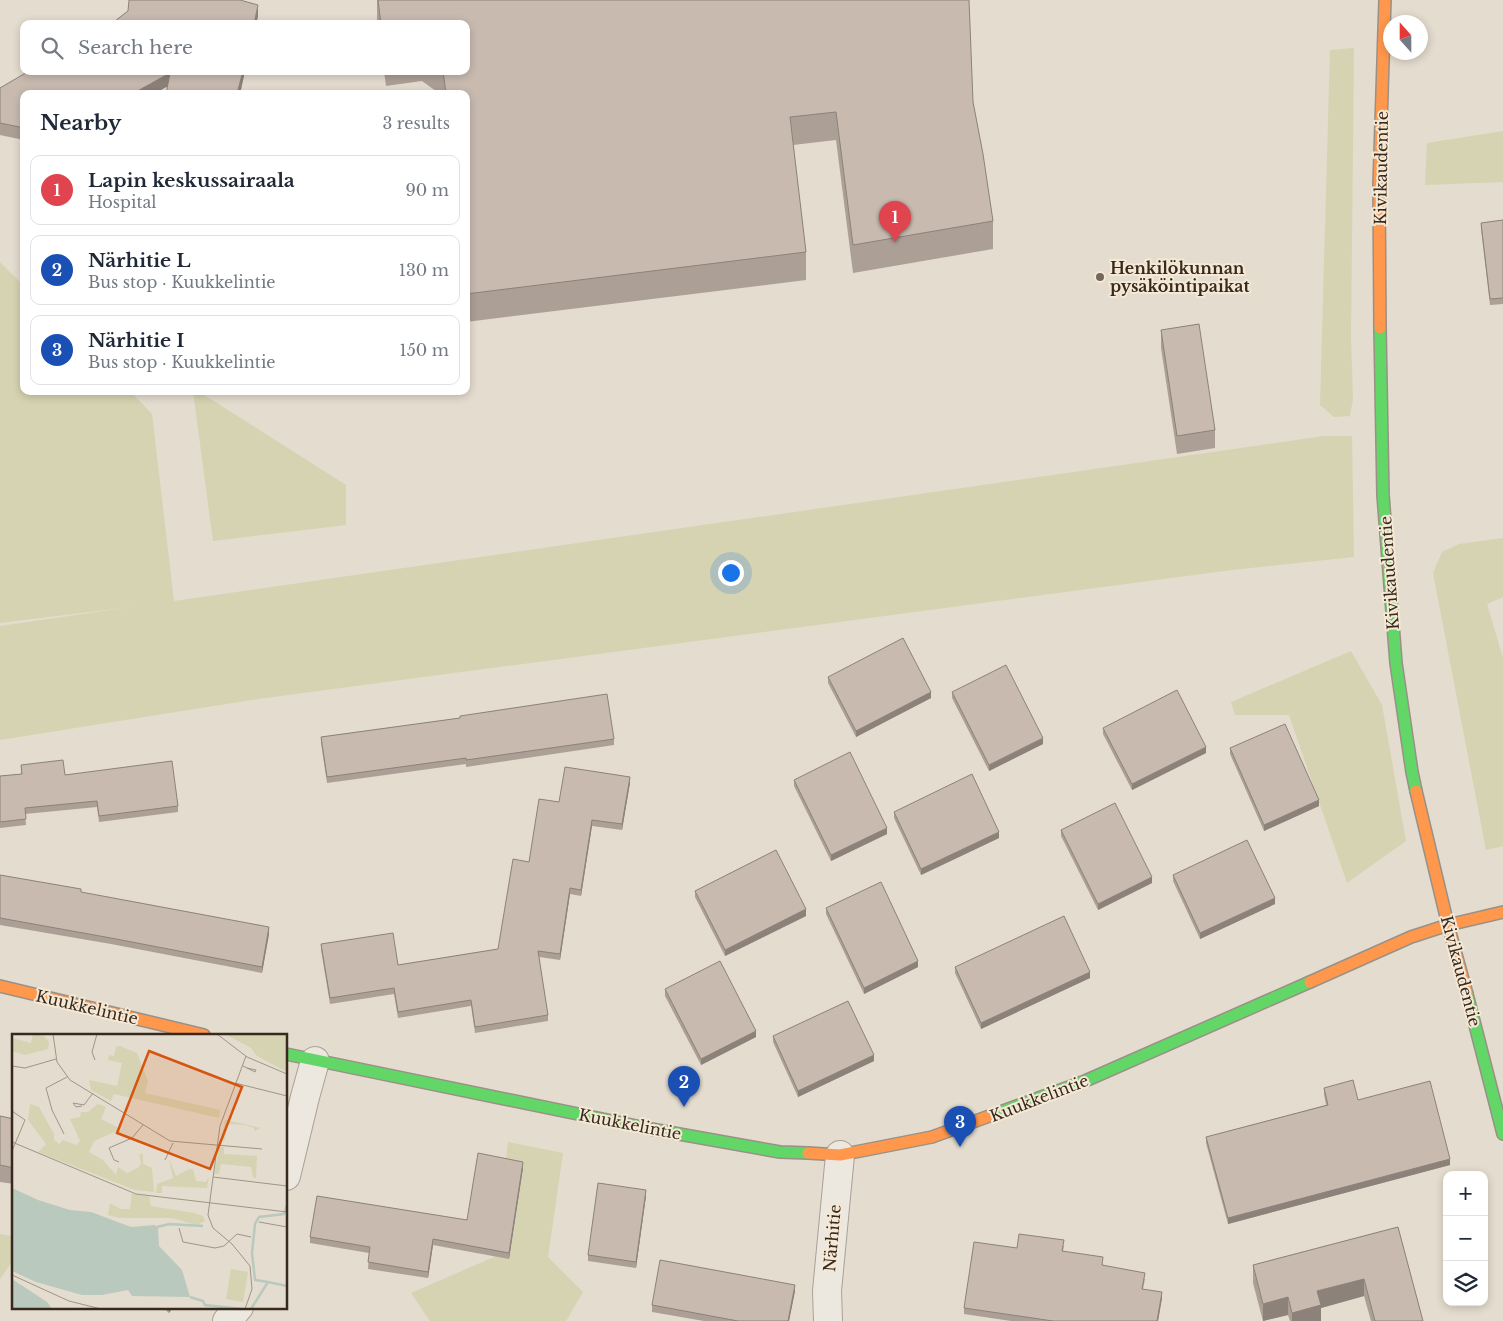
<!DOCTYPE html>
<meta charset="utf-8">
<style>
:root{--surface:#fff;--page:#f6f6f7;--text:#1f2937;--muted:#747a83;--line:#e0e1e3;--accent:#7c3aed}
body{margin:0;font-family:"Libre Baskerville",serif;background:var(--page);color:var(--text)}
.controls{position:absolute;right:15px;bottom:15px;display:grid;overflow:hidden;border-radius:10px;box-shadow:0 2px 8px #0003}
.controls button{width:45px;height:45px;display:grid;place-items:center;padding:0;border:0;border-bottom:1px solid var(--line);background:var(--surface);color:var(--text);font:25px sans-serif}
.compass{position:absolute;left:1383px;top:15px;width:45px;height:45px;border-radius:50%;background:var(--surface);box-shadow:0 2px 8px #0003;rotate:339deg}
.you{position:absolute;left:730px;top:572px;width:18px;height:18px;margin:-12px;border:4px solid #fff;border-radius:50%;background:#1a73e8;box-shadow:0 0 0 8px #1a73e833}
.badge{display:grid;place-items:center;width:32px;height:32px;border-radius:50%;background:var(--accent);color:#fff;font-size:16px;font-weight:700}
.pin{position:absolute;translate:-50% -41px;filter:drop-shadow(0 1px 2px #0008)}
.pin::after{content:'';position:absolute;top:26px;width:18px;height:15px;background:inherit;clip-path:polygon(0 0,100% 0,50% 100%)}
.list{margin:0;padding:0;list-style:none}
h2{display:flex;justify-content:space-between;align-items:center;height:65px;margin:0;padding:0 20px;font-size:21px}
h2 small{font-size:16px;font-weight:400;color:var(--muted)}
.list li{display:grid;grid-template-columns:32px 1fr auto;gap:15px;align-items:center;box-sizing:border-box;height:70px;margin:0 10px 10px;padding:0 10px;border:1px solid var(--line);border-radius:10px}
.list b{display:block;font-size:19px;white-space:nowrap}
.list p{margin:0;font-size:16px;white-space:nowrap;color:var(--muted)}
.list em{font-size:16px;font-style:normal;color:var(--muted)}
.icon{flex:none;width:28px;height:28px;fill:none;stroke:currentColor;stroke-width:2;stroke-linecap:round;stroke-linejoin:round}
.map{position:relative;flex:none;width:1503px;height:1321px;overflow:hidden}
.search{position:absolute;background:var(--surface);box-shadow:0 2px 8px #0003;left:20px;top:20px;width:450px;height:55px;display:flex;align-items:center;gap:12px;box-sizing:border-box;padding:0 18px;border-radius:10px;color:var(--muted);font-size:19px}
.panel{position:absolute;background:var(--surface);box-shadow:0 2px 8px #0003;left:20px;top:90px;width:450px;height:305px;border-radius:10px}
.map>svg:first-child{display:block}
.green{fill:#d5d3b1}
.lines{fill:none;stroke-linecap:round;stroke-linejoin:round}
.street-casing{stroke:#aaa197;stroke-width:30}
.fast-casing{stroke:#999187;stroke-width:14}
.slow-casing{stroke:#999187;stroke-width:14}
.street{stroke:#ece7df;stroke-width:28}
.fast{stroke:#63d668;stroke-width:11}
.slow{stroke:#ff974d;stroke-width:11}
.wall{fill:#aca096}
.shaded-wall{fill:#8c827a}
.building{fill:#c8baaf;stroke:#8c827a}
.poi-dot{fill:#74685c;stroke:#f5e9d5;stroke-width:2}
.labels{text-anchor:middle;dominant-baseline:central;stroke-width:4;stroke-linejoin:round;paint-order:stroke}
.street-label{font-size:16px;fill:#38291f;stroke:#f5e9d5}
.poi-label{font-size:16px;font-weight:bold;fill:#38291f;stroke:#f5e9d5;text-anchor:start}
.inset-river{fill:none;stroke:#b9c9be;stroke-width:2.5}
.inset-road{fill:none;stroke:#9f9488;stroke-width:1}
.view{fill:#d6540e;fill-opacity:0.15;stroke:#d6540e;stroke-width:2.5}
.inset-edge{fill:none;stroke:#38291f;stroke-width:2.5}
</style>
<div class="map">
<svg width="1503" height="1321" viewBox="0 0 1503 1321">
<rect width="100%" height="100%" fill="#e4dcce"/>
<path class="green" d="M1354,48L1351,338L1353,399L1350,416L1334,417L1320,405L1330,50Z
M1503,131V182L1425,185L1427,143Z
M0,262L24,286V391H130L152,414L174,601L1324,436H1352L1354,557L1232,570L258,699L0,740V626L131,607L0,623Z
M193,391H198L346,485V525L213,541Z
M1503,538V597L1487,604L1503,658V846L1486,850L1433,573L1442,552L1459,544Z
M1351,651L1382,705L1406,841L1347,883L1289,715H1235L1231,702Z
M508,1142L563,1153L548,1257L583,1292L566,1321H430L411,1293L494,1257Z
M0,1234L14,1236V1259L0,1279Z"/>
<g class="lines">
<defs>
<path id="street" d="M286,1176L305,1097L315,1061
M227,1321L239,1307
M828,1321L827,1291L840,1155"/>
<path id="fast" d="M1380,328L1383,495L1396,663L1412,772L1416,791
M1467,994L1503,1134
M286,1054L651,1129L780,1152L808,1153
M992,1115L1085,1081L1310,982"/>
<path id="slow" d="M1380,328L1379,185L1385,0
M1416,791L1448,925L1467,994
M1310,982L1411,937L1448,925L1503,912
M0,986L204,1035
M808,1153L840,1155L932,1137L992,1115"/>
</defs>
<use href="#street" class="street-casing"/>
<use href="#fast" class="fast-casing"/>
<use href="#slow" class="slow-casing"/>
<use href="#street" class="street"/>
<use href="#fast" class="fast"/>
<use href="#slow" class="slow"/>
</g>
<path class="wall" d="M377,0L973,102L993,221V249L853,273L836,140L793,145L806,252V280L466,322V94H440L422,81L386,86L384,71H466V24H377Z
M29,71H245L240,94L167,87L24,94V140L0,135V88Z
M1503,220V304L1490,305L1481,229V223Z
M1161,330L1215,430V448L1177,454L1161,348Z
M828,677L931,698L856,737L828,683Z
M952,692L1043,744L989,771L952,698Z
M460,718L614,739V745L466,767V764L327,783L321,743V737Z
M1103,728L1206,753L1132,790L1103,734Z
M1230,748L1319,806L1264,831L1230,754Z
M21,765L65,775L178,806V812L99,822L97,807L25,814L26,825L0,828V776L21,774Z
M794,780L887,834L831,861L794,786Z
M630,783L622,830L592,826L581,896L570,894L560,960L539,957L548,1015V1021L475,1033L471,1006L398,1018L394,994L330,1004L321,950V944L398,965L498,949L529,862L559,802Z
M894,812L999,838L921,875L894,818Z
M1061,830L1152,883L1098,910L1061,836Z
M0,875L269,934L262,973L111,944L0,925Z
M1173,875L1275,904L1200,939L1173,881Z
M695,891L806,916L725,956L695,897Z
M826,908L918,967L864,994L826,914Z
M955,967L1090,978L981,1029L955,973Z
M665,989L756,1037L701,1065L665,996Z
M773,1036L874,1061L798,1097L773,1042Z
M1324,1088L1358,1100L1450,1165L1228,1224L1206,1143V1137L1326,1105L1324,1094Z
M0,1116L14,1119V1184L0,1182Z
M523,1168L509,1259L433,1245L428,1278L368,1269L369,1253L310,1243V1237L467,1220Z
M646,1196L636,1268L588,1261V1255Z
M1398,1227L1423,1321H1371L1364,1296L1321,1308V1321H1290L1288,1315L1263,1321L1253,1283V1265Z
M1064,1246L1063,1251L1145,1279L1143,1289L1162,1298L1158,1321H1011L964,1314V1308L1017,1248Z
M795,1291L789,1321H704L652,1312V1305Z
M162,1307H173L169,1313Z"/>
<path class="shaded-wall" d="M258,5V17L256,24H254Z
M243,71H245L240,94H237Z
M170,73V85L154,94H132Z
M931,692V698L856,737V731Z
M1043,738V744L989,771V765Z
M1206,747V753L1132,790V784Z
M630,777V783L622,830V824Z
M1319,800V806L1264,831V825Z
M592,820V826L581,896V890Z
M887,828V834L831,861V855Z
M999,832V838L921,875V869Z
M1152,877V883L1098,910V904Z
M570,888V894L560,960V954Z
M1275,898V904L1200,939V933Z
M806,909V916L725,956V950Z
M269,927V934L262,973V967Z
M918,961V967L864,994V988Z
M1090,972V978L981,1029V1023Z
M756,1031V1037L701,1065V1059Z
M874,1055V1061L798,1097V1091Z
M1450,1159V1165L1228,1224V1218Z
M523,1162V1168L509,1259V1253Z
M646,1190V1196L636,1268V1262Z
M433,1239V1245L428,1278V1272Z
M1364,1279V1296L1321,1308V1321H1292V1313L1317,1291Z
M795,1285V1291L789,1321H788Z
M1162,1292V1298L1158,1321H1157Z
M1288,1297V1315L1263,1321V1304Z
M169,1307H173L169,1313Z"/>
<path class="building" d="M129,0H240L258,5L254,24H111L128,11Z
M378,0H969L973,102L983,154L993,221L853,245L836,112L790,117L806,252L466,294V94H446L443,71H466V24H381Z
M29,71H243L237,94H166L170,73L132,94H24V128L0,123V88Z
M1503,220V298L1490,299L1481,223Z
M1199,324L1215,430L1177,436L1161,330Z
M903,638L931,692L856,731L828,677Z
M1006,665L1043,738L989,765L952,692Z
M1177,690L1206,747L1132,784L1103,728Z
M607,694L614,739L466,760V758L327,777L321,737L460,718V716Z
M1285,724L1319,800L1264,825L1230,748Z
M850,752L887,828L831,855L794,780Z
M63,760L65,775L172,761L178,806L99,816L97,801L25,808L26,819L0,822V776L22,774L21,765Z
M565,767L630,777L622,824L592,820L581,890L570,888L560,954L538,951L548,1015L475,1027L471,1000L398,1012L394,988L330,998L321,944L393,933L398,965L498,949L513,859L529,862L539,799L559,802Z
M972,774L999,832L921,869L894,812Z
M1115,803L1152,877L1098,904L1061,830Z
M1247,840L1275,898L1200,933L1173,875Z
M776,850L806,909L725,950L695,891Z
M0,875L81,889V892L269,927L262,967L111,938L0,918Z
M881,882L918,961L864,988L826,908Z
M1064,916L1090,972L981,1023L955,967Z
M720,961L756,1031L701,1059L665,989Z
M848,1001L874,1055L798,1091L773,1036Z
M1353,1080L1358,1100L1430,1081L1450,1159L1228,1218L1206,1137L1328,1105L1324,1088Z
M0,1116L14,1119V1168L0,1165Z
M478,1153L523,1162L509,1253L433,1239L428,1272L368,1262L370,1247L310,1237L317,1196L467,1220Z
M598,1183L646,1190L636,1262L588,1255Z
M1398,1227L1423,1321H1375L1364,1279L1317,1291L1321,1305L1292,1313L1288,1297L1263,1304L1253,1265Z
M1019,1234L1064,1240L1062,1251L1103,1257L1102,1265L1145,1273L1142,1289L1162,1292L1157,1321H1053L964,1308L974,1242L1017,1248Z
M660,1260L795,1285L788,1321H738L652,1305Z"/>
<circle class="poi-dot" cx="1100" cy="277" r="5"/>
<g class="labels">
<g class="street-label">
<text transform="translate(1381 168) rotate(-89)">Kivikaudentie</text>
<text transform="translate(1389 573) rotate(-94)">Kivikaudentie</text>
<text transform="translate(1461 971) rotate(75)">Kivikaudentie</text>
<text transform="translate(87 1007) rotate(13)">Kuukkelintie</text>
<text transform="translate(1039 1098) rotate(-21)">Kuukkelintie</text>
<text transform="translate(630 1124) rotate(11)">Kuukkelintie</text>
<text transform="translate(832 1238) rotate(-85)">Närhitie</text>
</g>
<g class="poi-label">
<text x="1110" y="268">Henkilökunnan<tspan x="1110" dy="18">pysäköintipaikat</tspan></text>
</g>
</g>
<g transform="translate(12 1034)">
<rect width="275" height="275" fill="#e4dcce"/>
<path d="M21,0L32,2L37,8L36,15L13,21L0,17V4L19,9ZM213,0H275V38L245,22L239,14ZM108,12L125,19L136,47L133,59L208,76L207,84L102,60L99,67L79,56L77,46L105,52L110,29L96,26L97,21L102,22L104,13ZM18,70L27,73L42,100V106L47,110L51,106L64,111L68,107L58,85L68,83L69,78H76L86,70L94,73L89,85L109,95L82,107L77,118L91,126L104,141L106,133L115,139L126,134L129,129L127,120H131V130L140,134L142,158L123,156L26,118L34,110L16,86ZM213,86H214L249,94L242,97V94L234,91L215,90L213,106H209ZM207,113H212V120L245,122L244,144H241L239,133L209,130L207,140H202ZM157,125L164,142L177,135H181L184,147L194,148L197,143L195,154L150,152V159H144L145,150L161,144ZM120,160L137,162L139,172L182,179L191,182L193,187L184,191L160,184H108L96,181L98,169L108,175H118ZM219,235L236,238L231,268L214,265Z" fill="#d5d3b1"/>
<path d="M0,154L26,166L58,176L79,178L119,193L143,191L146,194L147,212L170,236L178,263L120,262L116,256L90,261H70L24,248L0,237ZM0,245L35,268L40,275H0Z" fill="#b9c9be"/>
<path class="inset-river" d="M145,193L157,190L191,192M256,248L275,252M178,263L191,267L193,271L230,275M239,275L256,248L243,246L240,219L243,190L247,183L272,180L275,171"/>
<path class="inset-road" d="M41,0L45,28L58,46L158,107L250,115M205,0L235,23L275,40M83,26L80,18L85,0M0,32L13,34L44,25M231,32L243,38L244,36L235,34M223,49L275,62M70,72L64,73L61,69L72,71L81,59M0,77L13,86L0,117M52,100L40,76L34,54L55,43M0,108L124,160L275,178M153,126L161,109M107,128L102,126L97,114L120,104L131,91M201,143L275,152M247,188L275,193M167,194L171,208L203,214L212,212L225,200L239,203M0,241L57,267L89,275M233,275L240,255L238,232L220,210L201,194L196,181L208,92L234,22"/>
<path class="view" d="M137,17L230,53L198,135L105,99Z"/>
<rect width="275" height="275" class="inset-edge"/>
</g>
</svg>
<div class="controls">
<button>+</button>
<button>−</button>
<button><svg class="icon" aria-label="layers" viewBox="0 0 24 24"><path d="M12 4l9 5-9 5-9-5zM3 14l9 5 9-5"/></svg></button>
</div>
<svg class="compass" viewBox="-18 -18 36 36"><path d="M0-13l5 13h-10z" fill="#e53935"/><path d="M0 13l5-13h-10z" fill="#747a83"/></svg>
<div class="you"></div>
<div class="pin badge" style="left:895px;top:242px;background:#e0444e">1</div>
<div class="pin badge" style="left:684px;top:1107px;background:#1a4fb4">2</div>
<div class="pin badge" style="left:960px;top:1147px;background:#1a4fb4">3</div>
<div class="search"><svg class="icon" aria-label="search" viewBox="0 0 24 24"><circle cx="10" cy="10" r="6"/><path d="M15 15l6 6"/></svg>Search here</div>
<section class="panel">
<h2>Nearby<small>3 results</small></h2>
<ul class="list">
<li><span class="badge" style="background:#e0444e">1</span><div><b>Lapin keskussairaala</b><p>Hospital</p></div><em>90 m</em></li>
<li><span class="badge" style="background:#1a4fb4">2</span><div><b>Närhitie L</b><p>Bus stop · Kuukkelintie</p></div><em>130 m</em></li>
<li><span class="badge" style="background:#1a4fb4">3</span><div><b>Närhitie I</b><p>Bus stop · Kuukkelintie</p></div><em>150 m</em></li>
</ul>
</section>
</div>
